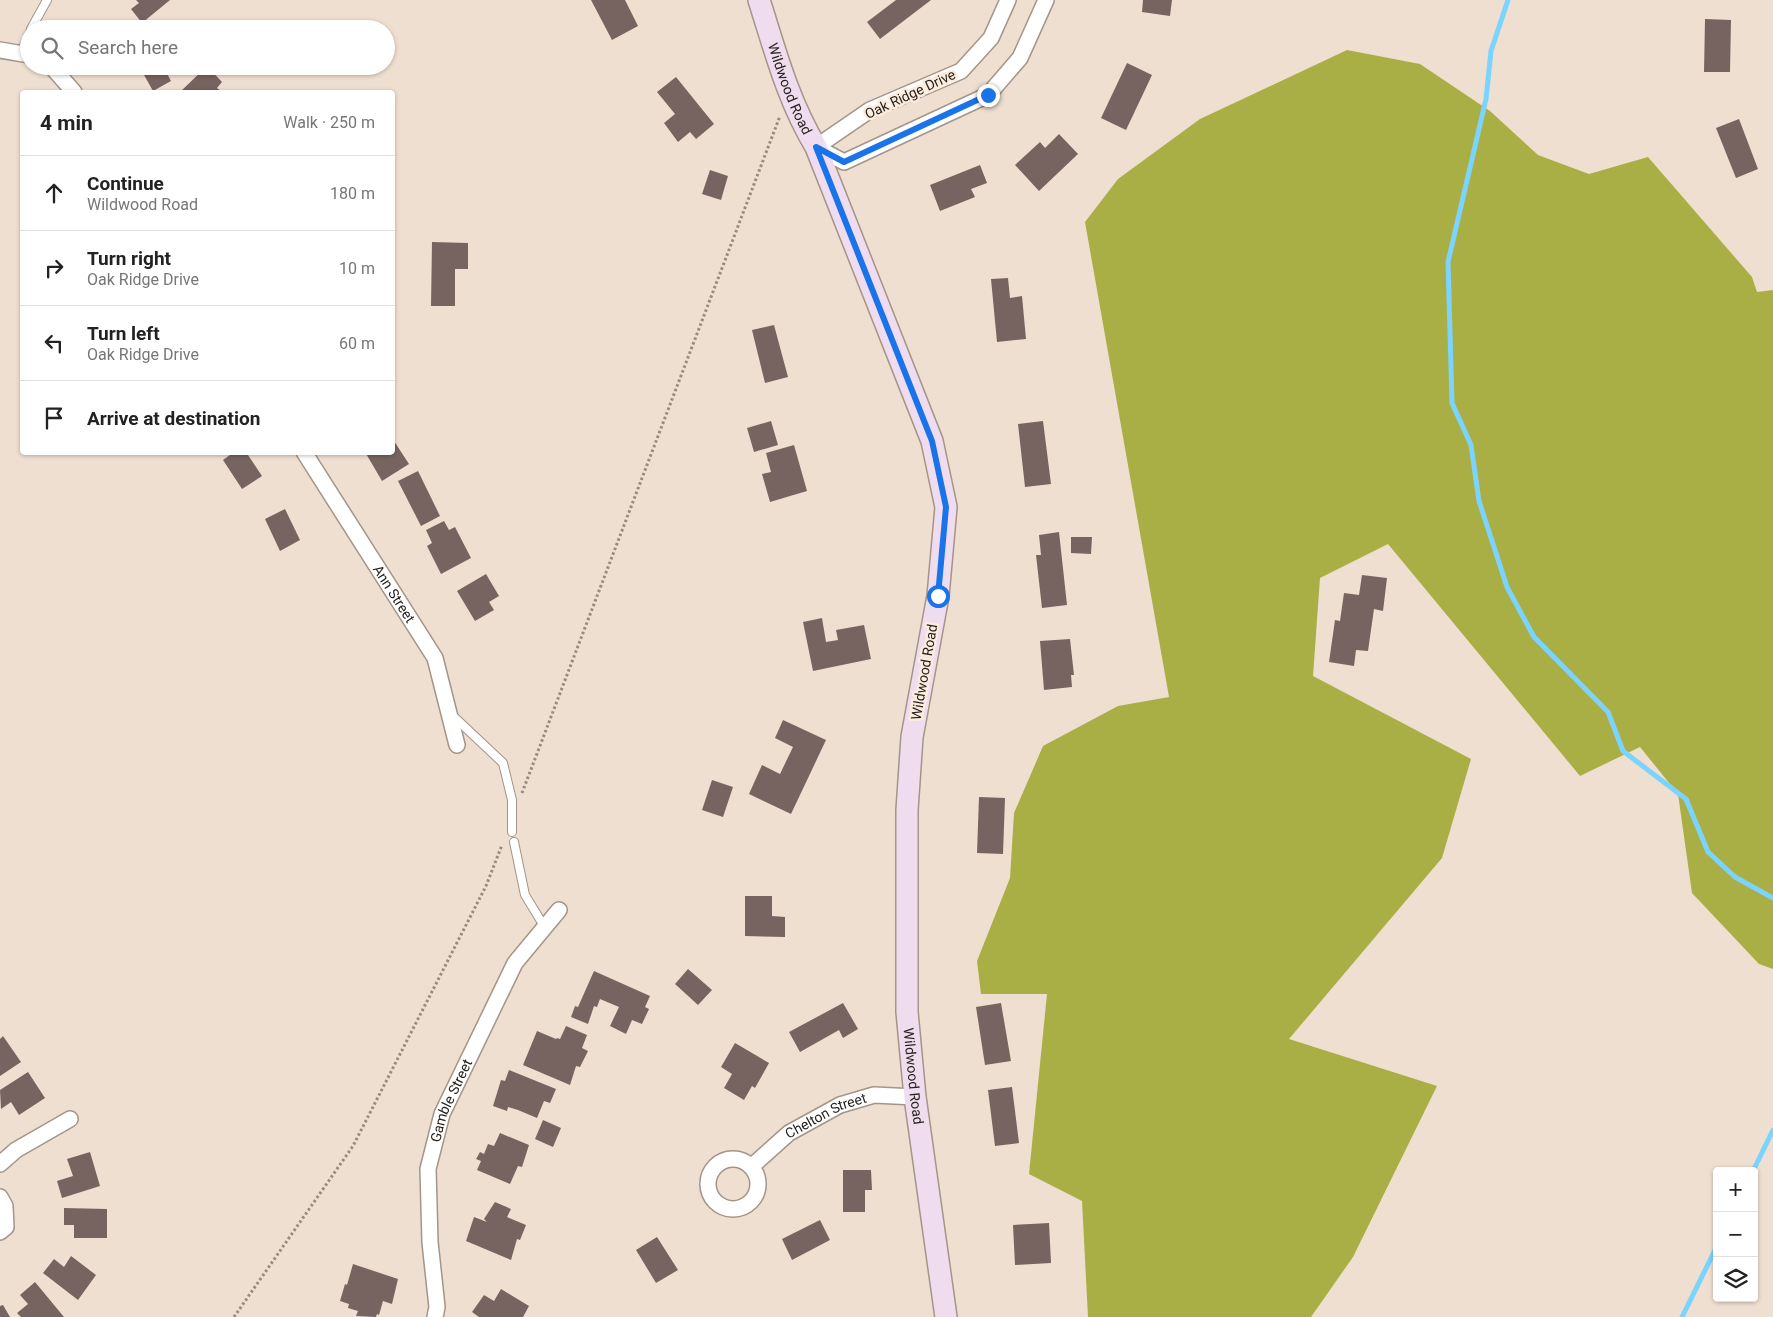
<!DOCTYPE html>
<meta charset="utf-8">
<style>
:root{--surface:#fff;--page:#f6f6f6;--text:#222;--muted:#767676;--line:#e0e0e0}
body{margin:0;font-family:Roboto,sans-serif;background:var(--page);color:var(--text)}
.controls{position:absolute;right:15px;bottom:15px;display:grid;overflow:hidden;border-radius:5px;box-shadow:0 1px 4px #0004}
.controls button{width:45px;height:45px;display:grid;place-items:center;padding:0;border:0;border-bottom:1px solid var(--line);background:var(--surface);color:var(--text);font:25px sans-serif}
.stop{position:absolute;width:15px;height:15px;margin:-11px;border:4px solid #1a73e8;border-radius:50%;background:#fff}
.stop.end{background:#1a73e8;border-color:#fff;box-shadow:0 1px 5px #0008}
.list{margin:0;padding:0;list-style:none}
h2{display:flex;justify-content:space-between;align-items:center;height:65px;margin:0;padding:0 20px;font-size:21px}
h2 small{font-size:16px;font-weight:400;color:var(--muted)}
.list li{display:grid;grid-template-columns:32px 1fr auto;gap:15px;align-items:center;box-sizing:border-box;height:75px;padding:0 20px;border-top:1px solid var(--line)}
.list b{display:block;font-size:19px;white-space:nowrap}
.list p{margin:0;font-size:16px;white-space:nowrap;color:var(--muted)}
.list em{font-size:16px;font-style:normal;color:var(--muted)}
.icon{flex:none;width:28px;height:28px;fill:none;stroke:currentColor;stroke-width:2;stroke-linecap:round;stroke-linejoin:round}
.map{position:relative;flex:none;width:1773px;height:1317px;overflow:hidden}
.search{position:absolute;background:var(--surface);box-shadow:0 1px 4px #0004;left:20px;top:20px;width:375px;height:55px;display:flex;align-items:center;gap:12px;box-sizing:border-box;padding:0 18px;border-radius:28px;color:var(--muted);font-size:19px}
.panel{position:absolute;background:var(--surface);box-shadow:0 1px 4px #0004;left:20px;top:90px;width:375px;height:365px;border-radius:5px}
.map>svg:first-child{display:block}
.forest{fill:#aaaf45}
.lines{fill:none;stroke-linecap:round;stroke-linejoin:round}
.stream{stroke:#7bd4fe;stroke-width:5}
.building{fill:#776460}
.lane-casing{stroke:#a39588;stroke-width:10}
.street-casing{stroke:#a39588;stroke-width:18}
.secondary-casing{stroke:#a39588;stroke-width:24}
.path{stroke:#968b81;stroke-width:3;stroke-dasharray:2.5 2.5;stroke-linecap:butt}
.lane{stroke:#fff;stroke-width:8}
.street{stroke:#fff;stroke-width:15}
.secondary{stroke:#f0dcef;stroke-width:21}
.route{stroke:#1a73e8;stroke-width:6}
.labels{text-anchor:middle;dominant-baseline:central;stroke-width:5;stroke-linejoin:round;paint-order:stroke}
.street-label{font-size:14px;fill:#27221d;stroke:#fcecde}
</style>
<div class="map">
<svg width="1773" height="1317" viewBox="0 0 1773 1317">
<rect width="100%" height="100%" fill="#efdfd1"/>
<path class="forest" d="M1347,50L1420,64L1490,111L1538,155L1589,174L1648,157L1752,277L1757,292L1773,290V969L1759,964L1692,893L1678,794L1640,747L1580,776L1388,544L1320,578L1313,676L1471,759L1442,858L1289,1039L1437,1086L1353,1257L1311,1317H1088L1082,1201L1029,1174L1047,994H981L977,961L1010,878L1014,813L1043,746L1118,706L1169,697L1085,222L1118,179L1200,119Z"/>
<g class="lines">
<path class="stream" d="M1508,0L1491,51L1486,99L1448,262L1452,403L1471,445L1479,501L1507,587L1534,637L1608,712L1623,751L1686,799L1708,852L1735,877L1773,898
M1753,1171L1773,1130
M1682,1317L1717,1246"/>
</g>
<path class="building" d="M136,0H170L142,23L131,9L139,3Z
M591,0H625L638,26L612,40Z
M896,0H931L880,39L867,22Z
M1143,0H1172L1170,16L1142,12Z
M1705,19L1731,20L1730,72H1704Z
M1127,63L1152,75L1126,130L1101,118Z
M139,66H163L171,81L153,91Z
M207,66L222,82L217,88L222,92H180Z
M676,77L714,124L696,139L690,132L678,142L664,123L675,114L657,92Z
M1739,119L1758,169L1736,178L1716,128Z
M1059,134L1078,154L1039,191L1015,165L1040,142L1045,148Z
M980,165L987,183L971,189L975,197L940,211L930,185Z
M710,170L728,176L721,200L702,194Z
M432,242L468,243V269H455V306H431Z
M1008,278L1010,298L1022,296L1026,339L997,342L991,279Z
M774,325L788,377L765,383L752,330Z
M771,421L778,445L754,452L747,428Z
M1043,421L1051,484L1025,487L1018,424Z
M392,438L409,464L382,481L365,452H392Z
M794,445L807,491L770,502L762,474L771,472L766,453Z
M234,452H246L262,476L242,489L223,460Z
M418,471L440,516L421,526L398,481Z
M285,509L300,540L280,551L265,519Z
M444,521L449,530L455,527L471,558L441,574L427,546L432,543L426,530Z
M1059,532L1067,605L1042,608L1036,555H1041L1039,535Z
M1071,537H1092L1091,554L1071,553Z
M486,574L499,596L489,602L494,610L475,621L457,591Z
M1362,575L1387,578L1383,611L1374,609L1368,651L1356,650L1354,666L1329,662L1335,620L1340,621L1344,593L1359,595Z
M822,618L826,642L838,640L836,630L864,625L871,659L813,671L803,622Z
M1070,639L1074,675H1071L1072,687L1044,690L1040,641Z
M783,720L826,740L791,814L749,794L762,765L780,774L793,747L775,738Z
M712,780L733,787L723,817L702,810Z
M979,797L1005,798L1003,854L977,853Z
M745,896H772V916L785,917V937L745,936Z
M688,969L712,990L698,1005L675,984Z
M594,971L650,996L645,1007L649,1009L642,1024L632,1020L626,1034L610,1026L619,1007L600,999L597,1007L594,1006L588,1024L571,1017L575,1006L578,1007Z
M843,1003L858,1029L843,1038L839,1030L800,1052L789,1032Z
M1001,1003L1011,1061L985,1065L976,1007Z
M566,1026L587,1035L582,1048L588,1051L580,1067L576,1066L570,1085L523,1065L537,1031L556,1039L557,1038L560,1039Z
M3,1036L21,1062L0,1076V1039Z
M735,1043L769,1063L755,1088L752,1086L744,1100L724,1088L732,1074L721,1067Z
M509,1070L556,1089L550,1103L544,1101L537,1118L518,1110L508,1107L507,1111L493,1106L501,1080L505,1081Z
M28,1072L45,1098L19,1115L11,1102L1,1109L0,1090Z
M1012,1087L1019,1143L995,1146L988,1090Z
M543,1120L561,1128L553,1147L535,1139Z
M500,1133L529,1145L522,1167L518,1166L510,1184L477,1170L481,1161L476,1159L480,1152L484,1154L488,1144L494,1146Z
M90,1152L100,1186L62,1198L57,1181L73,1176L67,1159Z
M843,1170H871L872,1190H865V1212H843Z
M495,1202L511,1209L507,1217L526,1225L520,1240L517,1239L511,1260L466,1241L474,1217L487,1222L484,1219Z
M64,1208L107,1209V1238H74V1225H64Z
M820,1220L830,1240L792,1260L782,1239Z
M1049,1223L1051,1263L1015,1265L1013,1225Z
M657,1237L678,1270L656,1283L636,1250Z
M71,1256L96,1275L78,1300L43,1273L54,1259L64,1267Z
M353,1264L398,1279L392,1304L383,1301L379,1315L377,1314L376,1317L356,1316L358,1311L348,1308L349,1304L340,1301L345,1284L347,1285Z
M35,1282L64,1317H21L17,1313L28,1304L20,1295Z
M501,1289L529,1306L523,1317H479L472,1312L484,1295L494,1301Z
M3,1305L10,1317H0V1306Z"/>
<g class="lines">
<defs>
<path id="lane" d="M31,29L47,0
M21,53L29,34
M452,715L503,763L512,800V832
M514,842L525,895L544,926"/>
<g id="street">
<path d="M1008,0L991,38L961,71L870,110L816,147L844,162L988,95L1020,58L1046,0"/>
<path d="M0,50L29,55"/>
<path d="M51,66L74,92"/>
<path id="s1" d="M304,452L435,658L457,745"/>
<circle cx="733" cy="1184" r="25"/>
<path d="M0,1164L16,1150L70,1119"/>
<path id="s2" d="M751,1167L789,1133L840,1105L874,1095L915,1097"/>
<path d="M0,1197L5,1206L6,1227L0,1232"/>
<path id="s3" d="M435,1317L437,1307L430,1242L428,1169L442,1114L515,963L559,910"/>
</g>
<g id="secondary">
<path id="s4" d="M759,0C775,50 788,101 816,147L932,441L946,507L938,596L912,737L907,810V1012L915,1097L946,1317"/>
</g>
</defs>
<use href="#lane" class="lane-casing"/>
<use href="#street" class="street-casing"/>
<use href="#secondary" class="secondary-casing"/>
<path class="path" d="M522,793L780,116
M234,1317L353,1146L486,886L502,845"/>
<use href="#lane" class="lane"/>
<use href="#street" class="street"/>
<use href="#secondary" class="secondary"/>
</g>
<g class="lines">
<path class="route" d="M938,596L946,507L932,441L816,147L844,162L988,95"/>
</g>
<g class="labels">
<g class="street-label">
<text stroke="none"><textPath href="#s4" startOffset="94">Wildwood Road</textPath></text>
<text transform="translate(910 94) rotate(-25)">Oak Ridge Drive</text>
<text stroke="none"><textPath href="#s1" startOffset="168">Ann Street</textPath></text>
<text transform="translate(924 672) rotate(-80)">Wildwood Road</text>
<text stroke="none"><textPath href="#s4" startOffset="1114">Wildwood Road</textPath></text>
<text stroke="none"><textPath href="#s3" startOffset="221">Gamble Street</textPath></text>
<text stroke="none"><textPath href="#s2" startOffset="92">Chelton Street</textPath></text>
</g>
</g>
</svg>
<div class="controls">
<button>+</button>
<button>−</button>
<button><svg class="icon" aria-label="layers" viewBox="0 0 24 24"><path d="M12 4l9 5-9 5-9-5zM3 14l9 5 9-5"/></svg></button>
</div>
<div class="stop" style="left:938px;top:596px"></div>
<div class="stop end" style="left:988px;top:95px"></div>
<div class="search"><svg class="icon" aria-label="search" viewBox="0 0 24 24"><circle cx="10" cy="10" r="6"/><path d="M15 15l6 6"/></svg>Search here</div>
<section class="panel">
<h2>4 min<small>Walk · 250 m</small></h2>
<ul class="list">
<li><svg class="icon" aria-label="ahead" viewBox="0 0 24 24"><path d="M12 20V5M6 11l6-6 6 6"/></svg><div><b>Continue</b><p>Wildwood Road</p></div><em>180 m</em></li>
<li><svg class="icon" aria-label="right" viewBox="0 0 24 24"><path d="M7 20v-9h11M14 6l5 5-5 5"/></svg><div><b>Turn right</b><p>Oak Ridge Drive</p></div><em>10 m</em></li>
<li><svg class="icon" aria-label="left" viewBox="0 0 24 24"><path d="M17 20v-9H6M10 6l-5 5 5 5"/></svg><div><b>Turn left</b><p>Oak Ridge Drive</p></div><em>60 m</em></li>
<li><svg class="icon" aria-label="arrive" viewBox="0 0 24 24"><path d="M6 21V4h12l-3 4 3 4H6"/></svg><div><b>Arrive at destination</b></div></li>
</ul>
</section>
</div>
